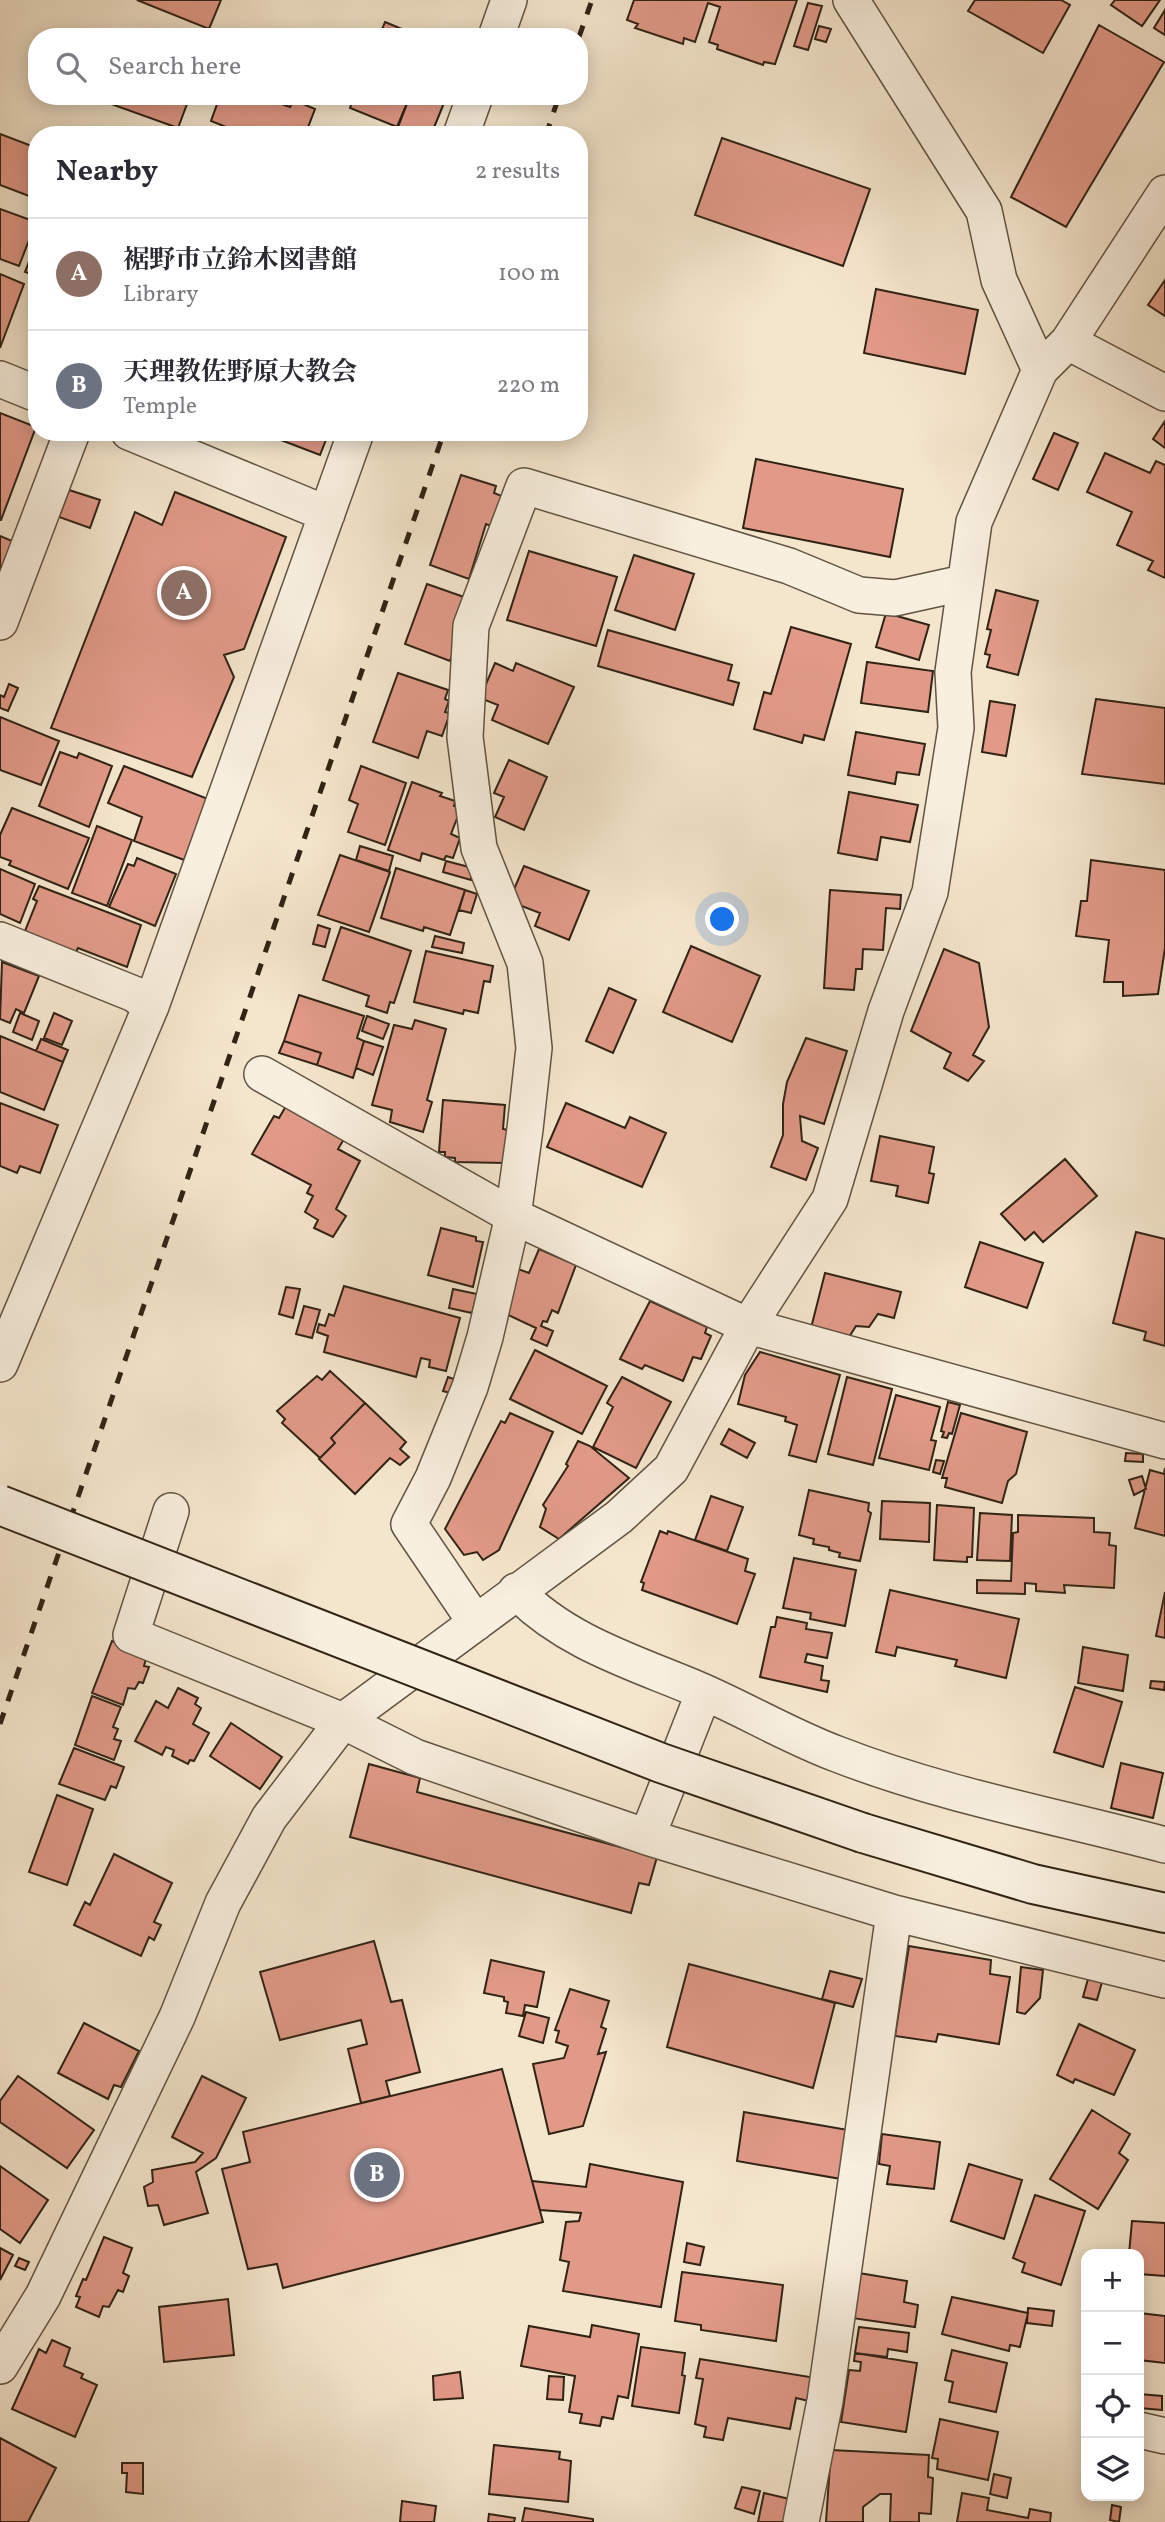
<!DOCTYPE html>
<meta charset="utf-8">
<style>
:root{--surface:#fff;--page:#f2f2f3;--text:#2b2b33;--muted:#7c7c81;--line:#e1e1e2;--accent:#111827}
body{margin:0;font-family:Vollkorn,"Noto Serif JP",serif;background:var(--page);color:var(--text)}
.controls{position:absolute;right:21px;bottom:21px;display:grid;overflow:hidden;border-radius:14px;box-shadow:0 4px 18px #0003}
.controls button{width:63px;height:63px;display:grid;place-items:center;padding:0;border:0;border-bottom:2px solid var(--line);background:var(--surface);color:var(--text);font:35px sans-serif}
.you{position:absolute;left:723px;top:920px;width:24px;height:24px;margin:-18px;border:5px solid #fff;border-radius:50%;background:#1a73e8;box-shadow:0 0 0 10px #1a73e833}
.badge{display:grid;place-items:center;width:46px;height:46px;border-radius:50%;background:var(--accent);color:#fff;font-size:23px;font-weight:700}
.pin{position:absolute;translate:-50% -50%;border:4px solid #fff;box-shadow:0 2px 7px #0006}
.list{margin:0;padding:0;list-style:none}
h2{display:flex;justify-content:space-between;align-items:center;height:91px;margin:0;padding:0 28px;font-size:30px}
h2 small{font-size:23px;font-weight:400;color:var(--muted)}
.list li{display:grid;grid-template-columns:46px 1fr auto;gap:21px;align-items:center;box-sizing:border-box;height:112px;padding:0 28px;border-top:2px solid var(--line)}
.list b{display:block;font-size:26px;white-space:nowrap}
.list p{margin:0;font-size:23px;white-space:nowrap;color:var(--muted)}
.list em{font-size:23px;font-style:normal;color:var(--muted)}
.icon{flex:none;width:38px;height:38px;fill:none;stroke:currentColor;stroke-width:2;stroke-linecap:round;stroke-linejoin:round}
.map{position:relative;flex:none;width:1165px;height:2522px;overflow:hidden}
.search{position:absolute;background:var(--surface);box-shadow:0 4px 18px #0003;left:28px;top:28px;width:560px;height:77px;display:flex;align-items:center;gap:18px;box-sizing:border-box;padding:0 24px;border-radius:28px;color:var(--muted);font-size:26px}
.panel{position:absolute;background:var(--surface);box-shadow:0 4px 18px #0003;left:28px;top:126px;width:560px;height:315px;border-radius:28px}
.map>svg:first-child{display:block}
.building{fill:#e19a88;stroke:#302314;stroke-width:2}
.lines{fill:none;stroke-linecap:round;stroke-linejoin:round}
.street-casing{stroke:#615442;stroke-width:38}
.secondary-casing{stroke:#302314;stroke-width:42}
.street{stroke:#f8efde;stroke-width:35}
.secondary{stroke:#f8efde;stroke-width:38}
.rail{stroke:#302314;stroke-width:5;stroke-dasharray:12 12;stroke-linecap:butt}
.secondary-bridge-casing{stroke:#302314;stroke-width:42;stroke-linecap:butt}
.secondary-bridge{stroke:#f8efde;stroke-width:38}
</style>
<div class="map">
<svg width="1165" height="2522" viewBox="0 0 1165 2522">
<rect width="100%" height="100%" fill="#f4e6cd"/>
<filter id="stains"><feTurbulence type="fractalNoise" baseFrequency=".00286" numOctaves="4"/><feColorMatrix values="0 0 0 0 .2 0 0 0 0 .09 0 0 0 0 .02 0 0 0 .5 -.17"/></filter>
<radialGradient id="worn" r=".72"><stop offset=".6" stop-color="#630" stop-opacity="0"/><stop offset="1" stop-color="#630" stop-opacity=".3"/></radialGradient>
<path class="building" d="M137,0H221L209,29Z
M634,0H797L775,64L764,62L763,65L717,49L718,45L709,42L720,7L708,3L695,42L684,38L683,44L635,28L638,24L627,20Z
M975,0H1061L1070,5L1043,53L968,11Z
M1115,0H1160L1142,26L1111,5Z
M808,3L822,6L808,50L794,46Z
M1165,10V35L1154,28Z
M385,22L421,37H379Z
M1099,25L1164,62L1066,227L1011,197Z
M819,26L831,29L826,42L815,39Z
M98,96H190L178,128L97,99Z
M220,96H259L290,107L294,100L315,109L305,135H246L211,121Z
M354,96H410L397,127L350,108Z
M410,96H425L444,103L431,135H395Z
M0,134L37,148V199L0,185Z
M722,138L870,189L843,266L695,215Z
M0,209L36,222L19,266L0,259Z
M37,241V276L25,272Z
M0,274L24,284L0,348Z
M1165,280V316L1148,305Z
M876,289L978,310L965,374L864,353Z
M0,413L36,427L1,520H0Z
M1165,421V448L1153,439Z
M260,432H329L320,455Z
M1054,433L1078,443L1058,490L1033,479Z
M1105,453L1150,473L1156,461L1165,465V578L1148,570L1153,561L1117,545L1132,512L1087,492Z
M756,459L903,489L890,557L743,528Z
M461,475L496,486L494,493L504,497L494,527L486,524L469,579L430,565Z
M69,490L100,500L90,528L59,517Z
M175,492L286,537L244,649L224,655L234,677L192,777L51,728L135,512L162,525Z
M0,536L12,541L0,573Z
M529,551L617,577L596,646L507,620Z
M634,555L694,574L675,630L615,610Z
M427,584L464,597L461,634L450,661L405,644Z
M996,590L1038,601L1018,675L987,667L990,655L985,654L991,630L987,629Z
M886,613L929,625L919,660L876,647Z
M791,627L851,644L824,740L804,735L802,743L754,729L764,692L771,694Z
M608,630L732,665L728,680L739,683L733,705L598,666Z
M867,662L933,671L928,712L861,703Z
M495,663L513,671L516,663L574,687L548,744L492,720L498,705L480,698Z
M398,673L448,690L445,699L449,701L445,712L450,713L442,736L427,731L418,758L373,742Z
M9,684L18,688L8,711L0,708V695L4,697Z
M1096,699L1165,708V784L1082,774Z
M990,701L1015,705L1006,756L982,752Z
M0,717L59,741L41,785L0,770Z
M856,732L925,744L919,775L897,772L895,784L848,775Z
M60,752L77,758L79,753L112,766L89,827L39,806Z
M509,760L547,777L524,830L495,817L504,797L494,793Z
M124,766L208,799L184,860L134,841L142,817L108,803Z
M361,766L406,783L385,845L348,832L358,804L349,800Z
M412,782L442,793L440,796L455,801L454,806L461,808L451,834L460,838L453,858L446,856L444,860L422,853L420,861L388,850Z
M849,792L918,805L910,842L881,837L877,860L838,853Z
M12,808L89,838L68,889L9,865L11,861L0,857V835Z
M97,826L132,840L107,906L72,893Z
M360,846L393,856L389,871L356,860Z
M340,855L390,872L369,932L318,915Z
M137,858L176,874L155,926L109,907L128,864L134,866Z
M1091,860L1165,870V948L1158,994L1123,996V982H1104L1109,940L1076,936L1081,901H1087Z
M446,861L473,868L471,880L443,872Z
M524,866L589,891L569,940L535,926L540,913L509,901Z
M396,868L465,890L450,935L424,927L423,931L381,918Z
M0,869L35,884L20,923L0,914Z
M39,886L141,925L127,967L78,948L75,954L25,931L37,901L33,899Z
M465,890L477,894L471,913L459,910Z
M830,890L901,895L900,909L886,908L883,950L863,949L862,969H856L854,990L824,988Z
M318,925L330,929L325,947L313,944Z
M341,927L411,951L394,1003L390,1002L387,1013L366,1006L369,996L323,980Z
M435,936L464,943L462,953L432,947Z
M691,946L760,976L732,1042L663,1012Z
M944,949L979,963L989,1027L973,1055L984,1061L968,1081L944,1068L951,1053L911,1031Z
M426,951L493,966L490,982L484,981L478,1013L464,1010L463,1014L414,1002Z
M2,962L39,976L24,1013L16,1009L10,1023L0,1019Z
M609,988L636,1000L613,1053L586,1041Z
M299,995L364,1016L357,1038L364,1041L353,1078L317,1065L321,1053L284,1041Z
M20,1013L39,1021L32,1040L13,1032Z
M54,1013L72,1021L62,1045L44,1038Z
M367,1016L389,1024L383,1039L362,1031Z
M415,1020L446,1029L427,1100L432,1102L423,1132L390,1122L392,1110L372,1105L394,1025L412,1029Z
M0,1036L63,1062L44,1110L0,1092Z
M806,1038L847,1051L824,1124L800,1116L802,1141L818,1148L806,1180L771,1167L783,1135V1104L787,1082Z
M41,1039L68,1050L63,1062L36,1051Z
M284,1041L321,1053L317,1065L279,1053Z
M364,1041L383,1047L373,1075L356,1068Z
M443,1100L505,1105L503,1129L508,1130L505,1163L455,1162V1158L445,1157V1152H439Z
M0,1103L58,1125L40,1173L20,1166L17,1173L0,1166Z
M566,1103L625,1128L630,1117L666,1133L642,1187L547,1147Z
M286,1106L344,1139L338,1149L360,1161L336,1209L346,1216L333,1237L314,1228L318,1220L305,1212L313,1196L307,1193L311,1185L252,1154L274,1116L279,1118Z
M880,1136L934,1147L929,1173L934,1174L928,1203L896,1196L898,1186L871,1181Z
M1065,1159L1097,1196L1043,1242L1034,1232L1025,1240L1001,1214Z
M441,1228L476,1237V1241L483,1242L473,1287L428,1275Z
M1136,1232L1165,1239V1346L1144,1340L1146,1332L1113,1323Z
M980,1242L1043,1263L1027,1308L965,1287Z
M539,1249L576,1265L558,1313L552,1310L547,1322L543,1321L541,1326L553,1331L547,1346L531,1339L536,1328L504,1313L518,1269L529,1273Z
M825,1273L901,1292L894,1318L878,1314L869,1327L856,1326L849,1337L811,1328Z
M344,1286L460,1318L446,1371L429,1367L430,1360L421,1358L416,1377L324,1352L328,1336L317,1332L319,1324L325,1326L329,1314L334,1316Z
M286,1287L300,1289L293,1318L279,1314Z
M453,1289L477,1294L472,1313L449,1308Z
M650,1301L707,1327L705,1333L711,1336L701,1359L693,1357L683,1381L645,1365L642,1369L620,1359Z
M304,1306L320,1310L312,1338L296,1334Z
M535,1350L607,1386L582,1434L510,1399Z
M760,1352L840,1375L816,1462L789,1455L797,1425L785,1421L786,1417L738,1404L745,1375Z
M330,1371L365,1403L331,1438L335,1443L320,1458L282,1423L285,1419L277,1411L317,1376L322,1380Z
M448,1377L459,1381L454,1394L443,1391Z
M622,1377L671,1402L636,1468L593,1447L613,1407L607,1403Z
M847,1377L892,1389L873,1465L828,1454Z
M896,1395L940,1407L931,1440L936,1441L929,1470L879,1458Z
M948,1402L960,1405L952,1434L949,1433L947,1438L942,1437L944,1432L941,1431Z
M365,1403L406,1442L400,1449L409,1457L400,1465L390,1458L355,1494L319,1459L335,1443L331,1438Z
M510,1413L553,1432L499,1550L483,1560L477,1552L464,1555L445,1529L501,1421L505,1423Z
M961,1413L1027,1432L1016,1474L1008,1481L1002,1503L945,1487L947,1478H942Z
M729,1429L755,1443L747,1458L721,1444Z
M578,1441L590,1446L629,1478L559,1539L540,1527L546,1509L543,1505L568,1466L566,1464Z
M1126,1453L1143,1454V1462L1125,1461Z
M936,1460L944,1461L940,1474L933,1472Z
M1165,1468V1536L1135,1528L1150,1470L1164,1474Z
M1142,1476L1146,1489L1134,1495L1129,1480Z
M809,1490L869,1503L868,1511L871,1513L860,1561L839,1557L840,1553L829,1550V1547L813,1544L814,1539L799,1535Z
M711,1496L743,1507L727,1551L695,1540Z
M882,1501L930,1503L929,1542L880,1539Z
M937,1505L974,1508L972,1557H967V1562L934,1560Z
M980,1513L1012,1515L1010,1561L977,1560Z
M1018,1515L1094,1518V1532L1110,1533L1109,1545L1116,1546L1114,1588L1064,1585L1065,1593L1036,1591V1584L1025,1583V1594L977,1593V1580L1011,1581L1013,1533L1018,1532Z
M660,1531L667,1534L668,1531L748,1559L745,1571L755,1574L737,1624L642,1590L644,1583L641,1582Z
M794,1558L856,1570L845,1626L810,1619L811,1613L783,1608Z
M890,1590L1019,1619L1006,1678L955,1666L957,1660L897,1647L895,1656L876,1652Z
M1165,1592V1638L1156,1636Z
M777,1617L807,1623L806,1629L832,1633L827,1658L807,1654L805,1662L823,1666L821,1680L829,1681L827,1692L760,1677L771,1627H775Z
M112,1641L147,1655L144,1666L149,1667L143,1683L139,1682L135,1689L128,1688L123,1705L92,1693Z
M1083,1647L1128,1655L1123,1691L1078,1683Z
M1151,1681L1165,1682L1164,1690L1150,1688Z
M1075,1687L1122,1702L1103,1767L1054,1752Z
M178,1688L198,1698L195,1704L201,1708L193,1724L209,1733L194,1761L190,1760L188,1764L172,1756L174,1750L166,1747L162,1755L135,1741L156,1701L168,1708Z
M92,1696L121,1707L113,1727L118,1729L114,1739L121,1741L114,1760L75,1745Z
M231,1723L282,1757L260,1789L210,1756Z
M74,1748L124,1767L116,1788L111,1786L105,1800L59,1784Z
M1121,1763L1163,1773L1153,1818L1111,1808Z
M369,1764L420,1778L417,1792L657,1857L649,1885L639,1883L631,1913L350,1837Z
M57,1795L93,1809L67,1885L29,1872Z
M114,1854L172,1883L154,1922L161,1925L154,1940L149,1937L141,1956L74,1925L85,1902L90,1905Z
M374,1941L391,2002L402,2000L420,2072L386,2081L390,2096L361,2103L348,2049L367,2044L361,2020L280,2040L260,1972Z
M909,1946L991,1960L990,1974L1010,1977L999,2044L938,2034L936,2042L895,2036Z
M491,1960L544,1972L537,2007L525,2005L523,2016L506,2013L508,2002L504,2001V1997L484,1993Z
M689,1964L835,2003L813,2088L667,2047Z
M1021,1967L1043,1970L1040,1998L1025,2014L1017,2012Z
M830,1971L862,1979L853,2007L822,1999Z
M1088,1979L1102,1982L1097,2000L1083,1997Z
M570,1989L609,2001L601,2027L606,2029L598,2054L606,2052L583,2126L549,2134L533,2064L564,2058L568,2046L556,2042L559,2031L555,2030Z
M526,2012L549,2018L543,2043L519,2036Z
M84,2023L139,2051L121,2087L114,2085L108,2099L58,2073Z
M1079,2024L1135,2050L1114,2095L1075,2079L1073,2083L1057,2075Z
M502,2069L543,2222L283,2288L277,2264L248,2269L222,2169L250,2162L243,2132Z
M18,2076L94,2130L67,2168L0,2122V2101Z
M202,2076L246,2098L216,2158L196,2172L208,2213L164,2225L158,2205L148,2206L144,2187L153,2182L152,2170L195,2162L203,2153L172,2137Z
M1092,2110L1130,2134L1119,2153L1128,2160L1098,2209L1050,2179Z
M744,2112L848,2130L841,2179L737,2161Z
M882,2134L940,2142L934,2189L887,2184L890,2166L879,2164Z
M590,2164L683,2182L661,2307L563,2291L569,2262L560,2260L566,2222L579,2221L581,2213L540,2210L532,2181L586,2187Z
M969,2164L1022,2180L1004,2239L951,2221Z
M0,2166L48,2200L20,2243L0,2229Z
M1035,2195L1085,2211L1061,2285L1022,2272L1025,2263L1013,2258Z
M1132,2221L1165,2223V2276L1139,2274V2254H1129Z
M104,2237L132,2248L123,2273L129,2276L123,2292L118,2290L109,2307L103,2306L99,2317L76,2307L80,2297L76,2296L83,2279L86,2280Z
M687,2243L704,2247L700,2265L684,2262Z
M0,2248L13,2255L0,2280Z
M19,2258L29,2262L25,2270L15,2266Z
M682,2272L783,2285L776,2341L701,2330V2325L675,2321Z
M859,2273L907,2281L904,2302L918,2305L915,2327L852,2318Z
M952,2297L1028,2313L1020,2347L1010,2345L1009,2351L942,2334Z
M228,2299L234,2355L164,2362L159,2307Z
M1028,2308L1054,2311L1052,2326L1027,2323Z
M1139,2313L1165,2316V2363L1139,2360Z
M592,2325L639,2334L628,2398L618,2396L613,2419L602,2417L600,2426L580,2423L582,2414L569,2412L575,2376L521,2366L529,2326L590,2337Z
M859,2327L909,2333L907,2352L888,2349L887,2357L855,2353Z
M52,2340L70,2348L64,2366L83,2374L81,2378L97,2385L75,2437L12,2409L39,2349L46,2353Z
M641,2347L685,2353L682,2375L685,2376L679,2413L632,2406Z
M952,2350L1007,2363L996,2412L949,2402L953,2382L945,2380Z
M855,2353L917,2363L906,2432L841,2422L849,2370L860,2371L861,2362L854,2361Z
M700,2359L816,2378L813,2402L796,2398L790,2429L728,2418L723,2440L704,2437L706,2427L695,2424L703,2379L696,2378Z
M460,2372L463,2398L434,2400L433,2376Z
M549,2376L564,2377L563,2400L547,2399Z
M1139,2394L1162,2396V2410L1139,2408Z
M940,2419L998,2432L988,2480L937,2469L938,2459L932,2458Z
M0,2438L56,2468L28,2522H0Z
M494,2445L560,2452L559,2459L571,2461L568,2502L489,2494Z
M831,2450L929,2455L928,2477L933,2478L931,2514L919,2513V2522H890L891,2494H880L863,2507V2522H826Z
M122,2463H143V2494L126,2492L127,2473H122Z
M994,2474L1011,2478L1007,2498L990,2494Z
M742,2487L760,2491L754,2514L735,2508Z
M764,2493L794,2500L789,2522H758Z
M962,2493L989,2498L987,2510L1028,2518L1030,2509L1051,2513L1050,2522H957Z
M402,2501L436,2506L434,2522H400Z
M1112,2505L1121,2507L1119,2522L1110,2520Z
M525,2508L593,2519V2522H522Z
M489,2514L515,2518L514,2522H488Z"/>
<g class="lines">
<defs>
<path id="street" d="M851,0L984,211L999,280L1040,370
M496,37L509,0
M461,135L475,96
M1068,342L1165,393
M0,379L37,394
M129,432L327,514
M0,622L72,432
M0,940L134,994L151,1006
M262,1074L513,1216L748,1326L1165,1441
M0,1364L151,1006L356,432
M171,1511L131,1635L343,1721L415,1757L647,1837L894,1913L1165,1980
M516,1591C565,1642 633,1662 697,1689C744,1709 789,1736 837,1754C942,1795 1056,1816 1165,1845
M476,1623L409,1524L433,1478L470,1387L485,1337L513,1216L525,1129L534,1048L525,963L479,848L465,737L471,626L524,486L789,566L859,595L895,598L963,583
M647,1837L704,1692
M0,2366L43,2296L177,2017L223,1903L269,1818L343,1721L619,1517L671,1469L748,1326L830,1199L886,1011L930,892L956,728L953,672L974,522L1040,370L1068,342L1165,193
M1139,2430L1165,2436
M801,2522L825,2401L894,1913"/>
<path id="secondary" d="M863,1833L1033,1884L1165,1913"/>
</defs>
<use href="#street" class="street-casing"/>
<use href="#secondary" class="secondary-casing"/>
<use href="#street" class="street"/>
<use href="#secondary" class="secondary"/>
<path class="rail" d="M579,37L592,0
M546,135L559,96
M0,1724L444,432"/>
<defs>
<path id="secondary-bridge" d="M0,1505L661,1763L863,1833"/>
</defs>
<use href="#secondary-bridge" class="secondary-bridge-casing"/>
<use href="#secondary-bridge" class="secondary-bridge"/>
</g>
<rect width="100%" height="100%" filter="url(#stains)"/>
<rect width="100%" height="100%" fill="url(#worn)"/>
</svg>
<div class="controls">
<button>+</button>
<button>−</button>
<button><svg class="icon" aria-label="locate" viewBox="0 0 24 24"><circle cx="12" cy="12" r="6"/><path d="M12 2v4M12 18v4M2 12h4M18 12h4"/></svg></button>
<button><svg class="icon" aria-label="layers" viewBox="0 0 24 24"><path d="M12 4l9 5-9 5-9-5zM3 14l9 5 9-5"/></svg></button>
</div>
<div class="you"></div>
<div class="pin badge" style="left:184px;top:593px;background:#8d6e63">A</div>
<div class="pin badge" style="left:377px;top:2175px;background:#6b7280">B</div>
<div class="search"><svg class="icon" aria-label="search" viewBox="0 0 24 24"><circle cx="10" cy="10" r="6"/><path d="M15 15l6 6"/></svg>Search here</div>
<section class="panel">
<h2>Nearby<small>2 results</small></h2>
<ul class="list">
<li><span class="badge" style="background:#8d6e63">A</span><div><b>裾野市立鈴木図書館</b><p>Library</p></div><em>100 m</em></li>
<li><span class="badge" style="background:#6b7280">B</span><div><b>天理教佐野原大教会</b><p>Temple</p></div><em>220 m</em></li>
</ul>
</section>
</div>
